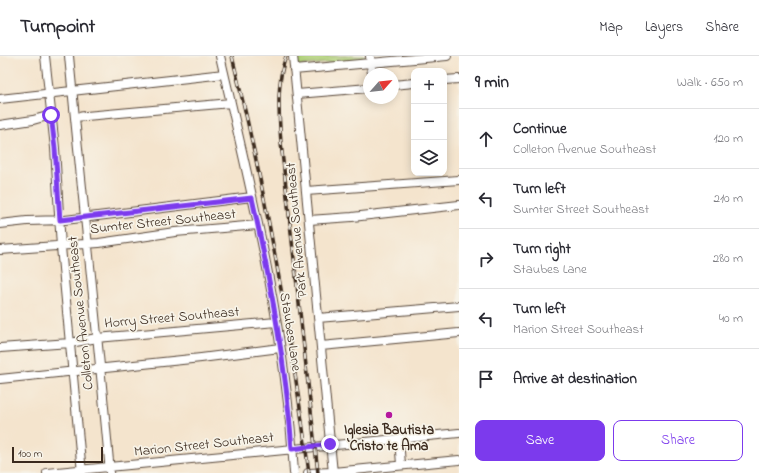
<!DOCTYPE html>
<meta charset="utf-8">
<style>
:root{--surface:#fff;--page:#f7f7f7;--text:#2b2b33;--muted:#7c7c81;--line:#e1e1e2;--accent:#7c3aed}
body{margin:0;font-family:"Indie Flower",sans-serif;background:var(--page);color:var(--text)}
.controls{position:absolute;right:12px;top:12px;display:grid;overflow:hidden;border-radius:8px;box-shadow:0 2px 10px #0003}
.controls button{width:36px;height:36px;display:grid;place-items:center;padding:0;border:0;border-bottom:1px solid var(--line);background:var(--surface);color:var(--text);font:20px sans-serif}
.compass{position:absolute;left:363px;top:12px;width:36px;height:36px;border-radius:50%;background:var(--surface);box-shadow:0 2px 10px #0003;rotate:63deg}
.scale{position:absolute;left:12px;bottom:10px;width:91px;box-sizing:border-box;padding-left:4px;border:2px solid #3b2a1e;border-top:0;font-size:11px;line-height:14px;white-space:nowrap;color:#3b2a1e;-webkit-text-stroke:3px #f7f3e8;paint-order:stroke}
.stop{position:absolute;width:12px;height:12px;margin:-9px;border:3px solid #7c3aed;border-radius:50%;background:#fff}
.stop.end{background:#7c3aed;border-color:#fff;box-shadow:0 1px 4px #0008}
.list{margin:0;padding:0;list-style:none}
h2{display:flex;justify-content:space-between;align-items:center;height:52px;margin:0;padding:0 16px;font-size:17px}
h2 small{font-size:13px;font-weight:400;color:var(--muted)}
.list li{display:grid;grid-template-columns:26px 1fr auto;gap:12px;align-items:center;box-sizing:border-box;height:60px;padding:0 16px;border-top:1px solid var(--line)}
.list b{display:block;font-size:15px;white-space:nowrap}
.list p{margin:0;font-size:13px;white-space:nowrap;color:var(--muted)}
.list em{font-size:13px;font-style:normal;color:var(--muted)}
.actions{display:flex;gap:8px;padding:12px 16px}
.actions a{flex:1;padding:9px 0;border:1px solid var(--accent);border-radius:8px;text-align:center;font-size:14px;color:var(--accent)}
.actions .main{background:var(--accent);color:#fff}
.icon{flex:none;width:22px;height:22px;fill:none;stroke:currentColor;stroke-width:2;stroke-linecap:round;stroke-linejoin:round}
.map{position:relative;flex:none;width:459px;height:417px;overflow:hidden}
header{display:flex;align-items:center;gap:24px;box-sizing:border-box;height:56px;padding:0 20px;background:var(--surface);border-bottom:1px solid var(--line)}
header strong{font-size:19px}
nav{display:flex;gap:22px;margin-inline-start:auto;font-size:14px}
main{display:flex}
aside{flex:1;background:var(--surface)}
.map>svg:first-child{display:block}
.green{fill:#afd078;stroke:#757d4b}
.lines{fill:none;stroke-linecap:round;stroke-linejoin:round}
.minor-casing{stroke:#574638;stroke-width:10}
.minor{stroke:#fff;stroke-width:8}
.rail-casing{stroke:#3b2a1e;stroke-width:3.5}
.rail{stroke:#f7f3e8;stroke-width:2;stroke-dasharray:6;stroke-linecap:butt}
.route{stroke:#7c3aed;stroke-width:5}
.poi-dot{fill:#b5179e;stroke:#f7f3e8;stroke-width:1.5}
.labels{text-anchor:middle;dominant-baseline:central;stroke-width:3.5;stroke-linejoin:round;paint-order:stroke}
.street-label{font-size:14px;fill:#3b2a1e;stroke:#f7f3e8}
.poi-label{font-size:14px;font-weight:bold;fill:#3b2a1e;stroke:#f7f3e8}
</style>
<header>
<strong>Turnpoint</strong>
<nav><a>Map</a><a>Layers</a><a>Share</a></nav>
</header>
<main>
<div class="map">
<svg width="459" height="417" viewBox="0 0 459 417">
<rect width="100%" height="100%" fill="#f7f3e8"/>
<filter id="ink" filterUnits="userSpaceOnUse"><feTurbulence type="fractalNoise" baseFrequency=".025" numOctaves="2"/><feDisplacementMap in="SourceGraphic" scale="8" xChannelSelector="R" yChannelSelector="G"/><feConvolveMatrix kernelMatrix="1 2 1 2 8 2 1 2 1" color-interpolation-filters="sRGB"/></filter>
<filter id="wash" filterUnits="userSpaceOnUse"><feTurbulence type="fractalNoise" baseFrequency=".012" numOctaves="4" result="noise"/><feDisplacementMap in="SourceGraphic" scale="16" xChannelSelector="R" yChannelSelector="G"/><feGaussianBlur stdDeviation="0.9" result="paint"/><feColorMatrix in="noise" values="0 0 0 0 0 0 0 0 0 0 0 0 0 0 0 0 0 1.4 0 .05"/><feComposite in="paint" operator="in"/></filter>
<g filter="url(#wash)">
<rect width="100%" height="100%" fill="#f4e4cd"/>
<path class="green" d="M297,0H367L368,3L298,10Z"/>
</g>
<g filter="url(#ink)">
<g class="lines">
<defs>
<path id="minor" d="M45,0L55,92L61,191L82,417
M69,0C82,139 98,278 110,417
M220,0C252,137 286,276 294,417
M293,0L333,417
M370,0L372,18
M294,14L447,0
M444,24L459,23
M393,29L414,27
M297,38L369,32
M0,43L224,18
M75,61L231,47
M0,69L33,64L51,59
M306,135L459,124
M309,164L352,161L459,149
M0,168L27,165L65,164L252,141
M0,194L99,187L175,176L258,169
M318,262L459,250
M321,290L459,277
M0,292L70,287L97,282L276,266
M0,323L201,302L280,292
M399,382L401,409
M47,417L459,377
M308,417L333,416L459,404"/>
</defs>
<use href="#minor" class="minor-casing"/>
<use href="#minor" class="minor"/>
<defs>
<path id="rail" d="M232,0C266,137 291,277 309,417
M286,0C276,28 279,58 281,87L318,417"/>
</defs>
<use href="#rail" class="rail-casing"/>
<use href="#rail" class="rail"/>
</g>
</g>
<g class="lines" filter="url(#ink)">
<path class="route" d="M51,59L55,92L60,164L252,142C270,224 286,308 292,393L330,388"/>
</g>
<circle class="poi-dot" cx="389" cy="359" r="4"/>
<g class="labels">
<g class="street-label">
<text transform="translate(163 166) rotate(-6)">Sumter Street Southeast</text>
<text transform="translate(297 174) rotate(-95)">Park Avenue Southeast</text>
<text transform="translate(81 257) rotate(-96)">Colleton Avenue Southeast</text>
<text transform="translate(172 262) rotate(-5)">Horry Street Southeast</text>
<text transform="translate(290 276) rotate(81)">Staubes Lane</text>
<text transform="translate(204 389) rotate(-6)">Marion Street Southeast</text>
</g>
<g class="poi-label">
<text x="389" y="374">Iglesia Bautista<tspan x="389" dy="16">Cristo te Ama</tspan></text>
</g>
</g>
</svg>
<div class="controls">
<button>+</button>
<button>−</button>
<button><svg class="icon" aria-label="layers" viewBox="0 0 24 24"><path d="M12 4l9 5-9 5-9-5zM3 14l9 5 9-5"/></svg></button>
</div>
<svg class="compass" viewBox="-18 -18 36 36"><path d="M0-13l5 13h-10z" fill="#e53935"/><path d="M0 13l5-13h-10z" fill="#7c7c81"/></svg>
<div class="scale">100 m</div>
<div class="stop" style="left:51px;top:59px"></div>
<div class="stop end" style="left:330px;top:388px"></div>
</div>
<aside>
<h2>9 min<small>Walk · 650 m</small></h2>
<ul class="list">
<li><svg class="icon" aria-label="ahead" viewBox="0 0 24 24"><path d="M12 20V5M6 11l6-6 6 6"/></svg><div><b>Continue</b><p>Colleton Avenue Southeast</p></div><em>120 m</em></li>
<li><svg class="icon" aria-label="left" viewBox="0 0 24 24"><path d="M17 20v-9H6M10 6l-5 5 5 5"/></svg><div><b>Turn left</b><p>Sumter Street Southeast</p></div><em>210 m</em></li>
<li><svg class="icon" aria-label="right" viewBox="0 0 24 24"><path d="M7 20v-9h11M14 6l5 5-5 5"/></svg><div><b>Turn right</b><p>Staubes Lane</p></div><em>280 m</em></li>
<li><svg class="icon" aria-label="left" viewBox="0 0 24 24"><path d="M17 20v-9H6M10 6l-5 5 5 5"/></svg><div><b>Turn left</b><p>Marion Street Southeast</p></div><em>40 m</em></li>
<li><svg class="icon" aria-label="arrive" viewBox="0 0 24 24"><path d="M6 21V4h12l-3 4 3 4H6"/></svg><div><b>Arrive at destination</b></div></li>
</ul>
<div class="actions"><a class="main">Save</a><a>Share</a></div>
</aside>
</main>
